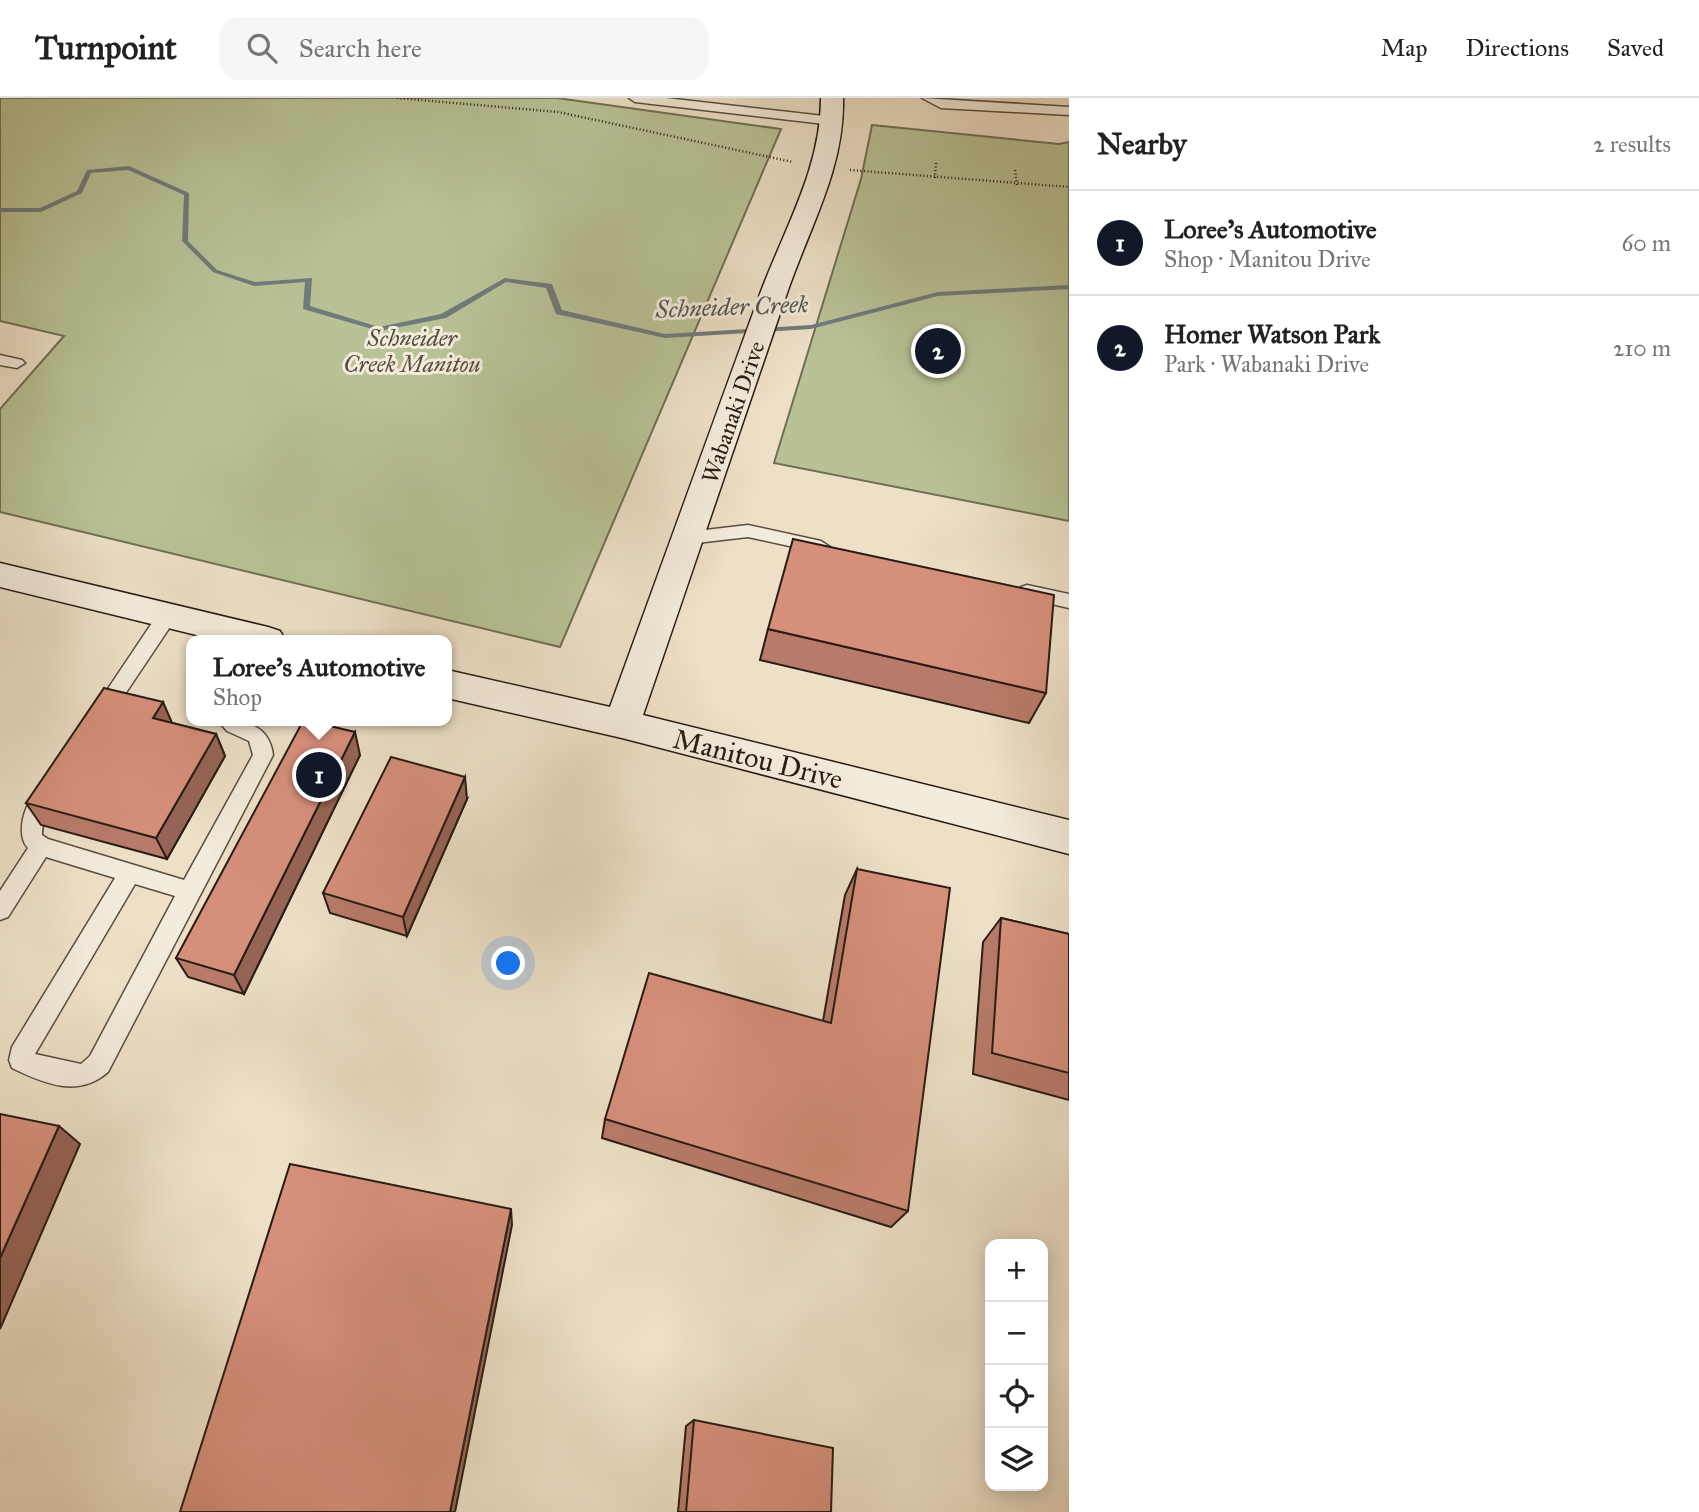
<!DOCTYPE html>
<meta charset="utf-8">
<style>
:root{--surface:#fff;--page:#f6f6f6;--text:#222;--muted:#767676;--line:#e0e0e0;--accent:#111827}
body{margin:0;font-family:"IM FELL Great Primer",serif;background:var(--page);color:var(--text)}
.controls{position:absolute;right:21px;bottom:21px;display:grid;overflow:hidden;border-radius:14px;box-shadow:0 4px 18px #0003}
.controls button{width:63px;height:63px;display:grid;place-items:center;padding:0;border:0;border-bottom:2px solid var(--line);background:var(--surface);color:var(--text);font:35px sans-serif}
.you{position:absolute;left:509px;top:866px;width:24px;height:24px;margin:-18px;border:5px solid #fff;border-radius:50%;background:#1a73e8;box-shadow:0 0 0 10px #1a73e833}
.badge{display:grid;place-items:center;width:46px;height:46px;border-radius:50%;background:var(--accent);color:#fff;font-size:23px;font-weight:700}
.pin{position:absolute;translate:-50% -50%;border:4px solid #fff;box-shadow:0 2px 7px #0006}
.popup{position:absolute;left:186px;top:537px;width:266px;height:91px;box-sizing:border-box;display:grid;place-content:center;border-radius:14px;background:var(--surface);filter:drop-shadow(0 2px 5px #0005);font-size:23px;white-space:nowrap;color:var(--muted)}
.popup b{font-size:26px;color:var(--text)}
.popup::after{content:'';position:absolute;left:50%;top:100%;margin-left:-14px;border:14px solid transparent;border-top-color:var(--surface)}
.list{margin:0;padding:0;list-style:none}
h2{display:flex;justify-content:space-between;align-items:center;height:91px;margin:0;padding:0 28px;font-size:30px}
h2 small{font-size:23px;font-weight:400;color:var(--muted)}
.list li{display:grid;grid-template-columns:46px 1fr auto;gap:21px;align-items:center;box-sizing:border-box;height:105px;padding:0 28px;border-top:2px solid var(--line)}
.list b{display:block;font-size:26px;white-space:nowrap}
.list p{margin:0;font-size:23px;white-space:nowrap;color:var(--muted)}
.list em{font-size:23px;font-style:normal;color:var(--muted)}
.icon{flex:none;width:38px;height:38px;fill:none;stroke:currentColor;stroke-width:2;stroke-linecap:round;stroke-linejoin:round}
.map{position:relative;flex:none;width:1069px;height:1414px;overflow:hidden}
header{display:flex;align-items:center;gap:42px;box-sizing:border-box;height:98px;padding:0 35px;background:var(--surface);border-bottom:2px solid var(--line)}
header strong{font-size:33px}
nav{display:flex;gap:38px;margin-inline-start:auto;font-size:24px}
.search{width:490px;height:63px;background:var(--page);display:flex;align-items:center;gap:18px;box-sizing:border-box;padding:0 24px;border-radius:21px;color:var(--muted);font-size:26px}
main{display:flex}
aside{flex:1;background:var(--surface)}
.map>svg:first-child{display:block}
.green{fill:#b8c296;stroke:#706f55;stroke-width:2}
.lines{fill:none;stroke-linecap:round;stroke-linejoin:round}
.stream{fill:#707b7c;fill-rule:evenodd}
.lane-casing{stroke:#594d41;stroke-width:3}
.secondary-casing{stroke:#281c14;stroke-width:3}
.path{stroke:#281c14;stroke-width:2.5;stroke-dasharray:1 2.5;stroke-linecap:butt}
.lane{fill:#f3ebdb;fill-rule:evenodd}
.secondary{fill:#f3ebdb;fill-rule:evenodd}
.wall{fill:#b87b6a;stroke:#281c14;stroke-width:2}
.shaded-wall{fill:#966456;stroke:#281c14;stroke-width:2}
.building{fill:#d68f7b;stroke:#281c14;stroke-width:2}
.labels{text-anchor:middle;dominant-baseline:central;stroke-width:6;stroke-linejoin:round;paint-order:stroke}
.far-park-label{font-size:23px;font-style:italic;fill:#534e3b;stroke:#f3ebdb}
.far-street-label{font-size:23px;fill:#281c14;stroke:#f3ebdb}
.far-water-label{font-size:24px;font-style:italic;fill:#525351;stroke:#f3ebdb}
.street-label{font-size:28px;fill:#281c14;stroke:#f3ebdb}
</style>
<header>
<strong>Turnpoint</strong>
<div class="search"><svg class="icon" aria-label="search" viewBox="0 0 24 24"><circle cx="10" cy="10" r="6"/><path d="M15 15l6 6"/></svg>Search here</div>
<nav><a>Map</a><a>Directions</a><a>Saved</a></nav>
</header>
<main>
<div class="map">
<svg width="1069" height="1414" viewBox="0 0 1069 1414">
<rect width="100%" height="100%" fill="#ede0c7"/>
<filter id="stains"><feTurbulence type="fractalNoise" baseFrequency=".00286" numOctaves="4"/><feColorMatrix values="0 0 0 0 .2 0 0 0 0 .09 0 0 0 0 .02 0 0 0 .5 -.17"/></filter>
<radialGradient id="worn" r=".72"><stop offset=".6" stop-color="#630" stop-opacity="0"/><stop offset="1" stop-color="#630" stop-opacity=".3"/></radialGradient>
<path class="green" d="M0,0H557L781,31L560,549L0,414V311L64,238L0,223Z
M872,27L1059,46L1069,44V423L774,365L861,81Z"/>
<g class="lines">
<path class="stream" d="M129,68L189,95L188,143L217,172L255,184L312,180L310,208L379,229L441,216L505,180L552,186L562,212L665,236L811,227L938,194L1069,187V191L938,198L811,231L665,240L556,216L546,190L506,184L446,220L379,233L303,211L305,184L254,188L213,174L182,143L184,97L128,72L91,75L82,95L41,114H0V110H40L77,93L87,72Z"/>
<defs>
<path id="lane" d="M629,0H666L833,19L839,23L833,27L635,4Z
M922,0L1069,9V17L941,10Z
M0,257L22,262L25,265L17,270L0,267Z
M748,427L821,443L830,449L821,455L748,439L688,446L679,440L688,434Z
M1027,487L1069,496V510L1021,499L1018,494L1021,489Z
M167,511L174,513L176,518L174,523L109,620L102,623L95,620L92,615L95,610L160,513Z
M218,623C245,622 269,626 273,657L108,974C78,1000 45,986 12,970L9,962L12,949L115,780L46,759L8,819L0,822V793L28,750C11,733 32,680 56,688L59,694C52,709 42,719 42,737L48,741L184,782L253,657L249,643L227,633ZM135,786L175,798L90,958L81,966L35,956Z"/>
<path id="secondary" d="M821,0H843C845,71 808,132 786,198C738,338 691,477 643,617L1069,722V756L622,640L447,600V572L610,609C660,471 710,333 760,196C784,131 821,71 821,0Z
M0,465L268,529L280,533L285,542H217L0,489Z"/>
</defs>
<use href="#lane" class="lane-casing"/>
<use href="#secondary" class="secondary-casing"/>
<path class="path" d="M397,0L558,14L793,64
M850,72L1069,89
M1015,72L1017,87
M935,80L936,64"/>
<use href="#lane" class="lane"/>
<use href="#secondary" class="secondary"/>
</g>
<path class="wall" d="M768,531L1046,595L1029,625L760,562Z
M172,625L216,636L225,658L167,761L41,727L26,705Z
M360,657L244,896L188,879L176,860Z
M467,701L407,838L330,815L323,795Z
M857,771L908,1113L891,1129L602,1040L605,1021L823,923L845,797Z
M1001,820L1069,836V1002L973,976L983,844Z
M694,1322L831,1414H678L686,1328Z"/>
<path class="shaded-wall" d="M163,604L173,627L153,620Z
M355,634L360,657L244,896L234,877Z
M216,636L225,658L167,761L156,740Z
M465,679L467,701L407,838L403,819Z
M59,1028L80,1046L0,1231V1160Z
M511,1111L512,1127L455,1414H450Z"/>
<path class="building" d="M793,441L1054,497L1046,595L768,531Z
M104,590L163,604L153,620L216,636L156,740L26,705Z
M303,623H309L355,634L234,877L176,860Z
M391,659L465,679L403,819L323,795Z
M857,771L950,790L908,1113L605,1021L649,875L831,925Z
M1001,820L1069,836V975L992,955Z
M0,1016L59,1028L0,1160Z
M290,1066L511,1111L450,1414H180Z
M694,1322L833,1350L831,1414H686Z"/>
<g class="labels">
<g class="far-park-label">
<text x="412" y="240">Schneider<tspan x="412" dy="26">Creek Manitou</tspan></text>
</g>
<g class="far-street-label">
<text transform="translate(733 314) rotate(-71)">Wabanaki Drive</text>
</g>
<g class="far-water-label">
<text transform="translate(732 209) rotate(-2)">Schneider Creek</text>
</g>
<g class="street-label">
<text transform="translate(758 661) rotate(14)">Manitou Drive</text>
</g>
</g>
<rect width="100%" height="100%" filter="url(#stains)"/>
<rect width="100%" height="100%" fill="url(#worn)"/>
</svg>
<div class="controls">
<button>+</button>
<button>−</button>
<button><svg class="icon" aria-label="locate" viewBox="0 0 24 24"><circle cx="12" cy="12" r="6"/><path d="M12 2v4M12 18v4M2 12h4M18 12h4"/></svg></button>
<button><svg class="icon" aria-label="layers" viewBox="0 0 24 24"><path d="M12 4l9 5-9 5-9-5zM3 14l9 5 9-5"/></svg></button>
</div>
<div class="you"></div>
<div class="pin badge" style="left:319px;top:677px">1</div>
<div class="popup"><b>Loree's Automotive</b>Shop</div>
<div class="pin badge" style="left:938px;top:253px">2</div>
</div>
<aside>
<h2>Nearby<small>2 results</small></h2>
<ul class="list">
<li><span class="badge">1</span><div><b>Loree's Automotive</b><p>Shop · Manitou Drive</p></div><em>60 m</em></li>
<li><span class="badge">2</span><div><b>Homer Watson Park</b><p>Park · Wabanaki Drive</p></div><em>210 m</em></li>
</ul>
</aside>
</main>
